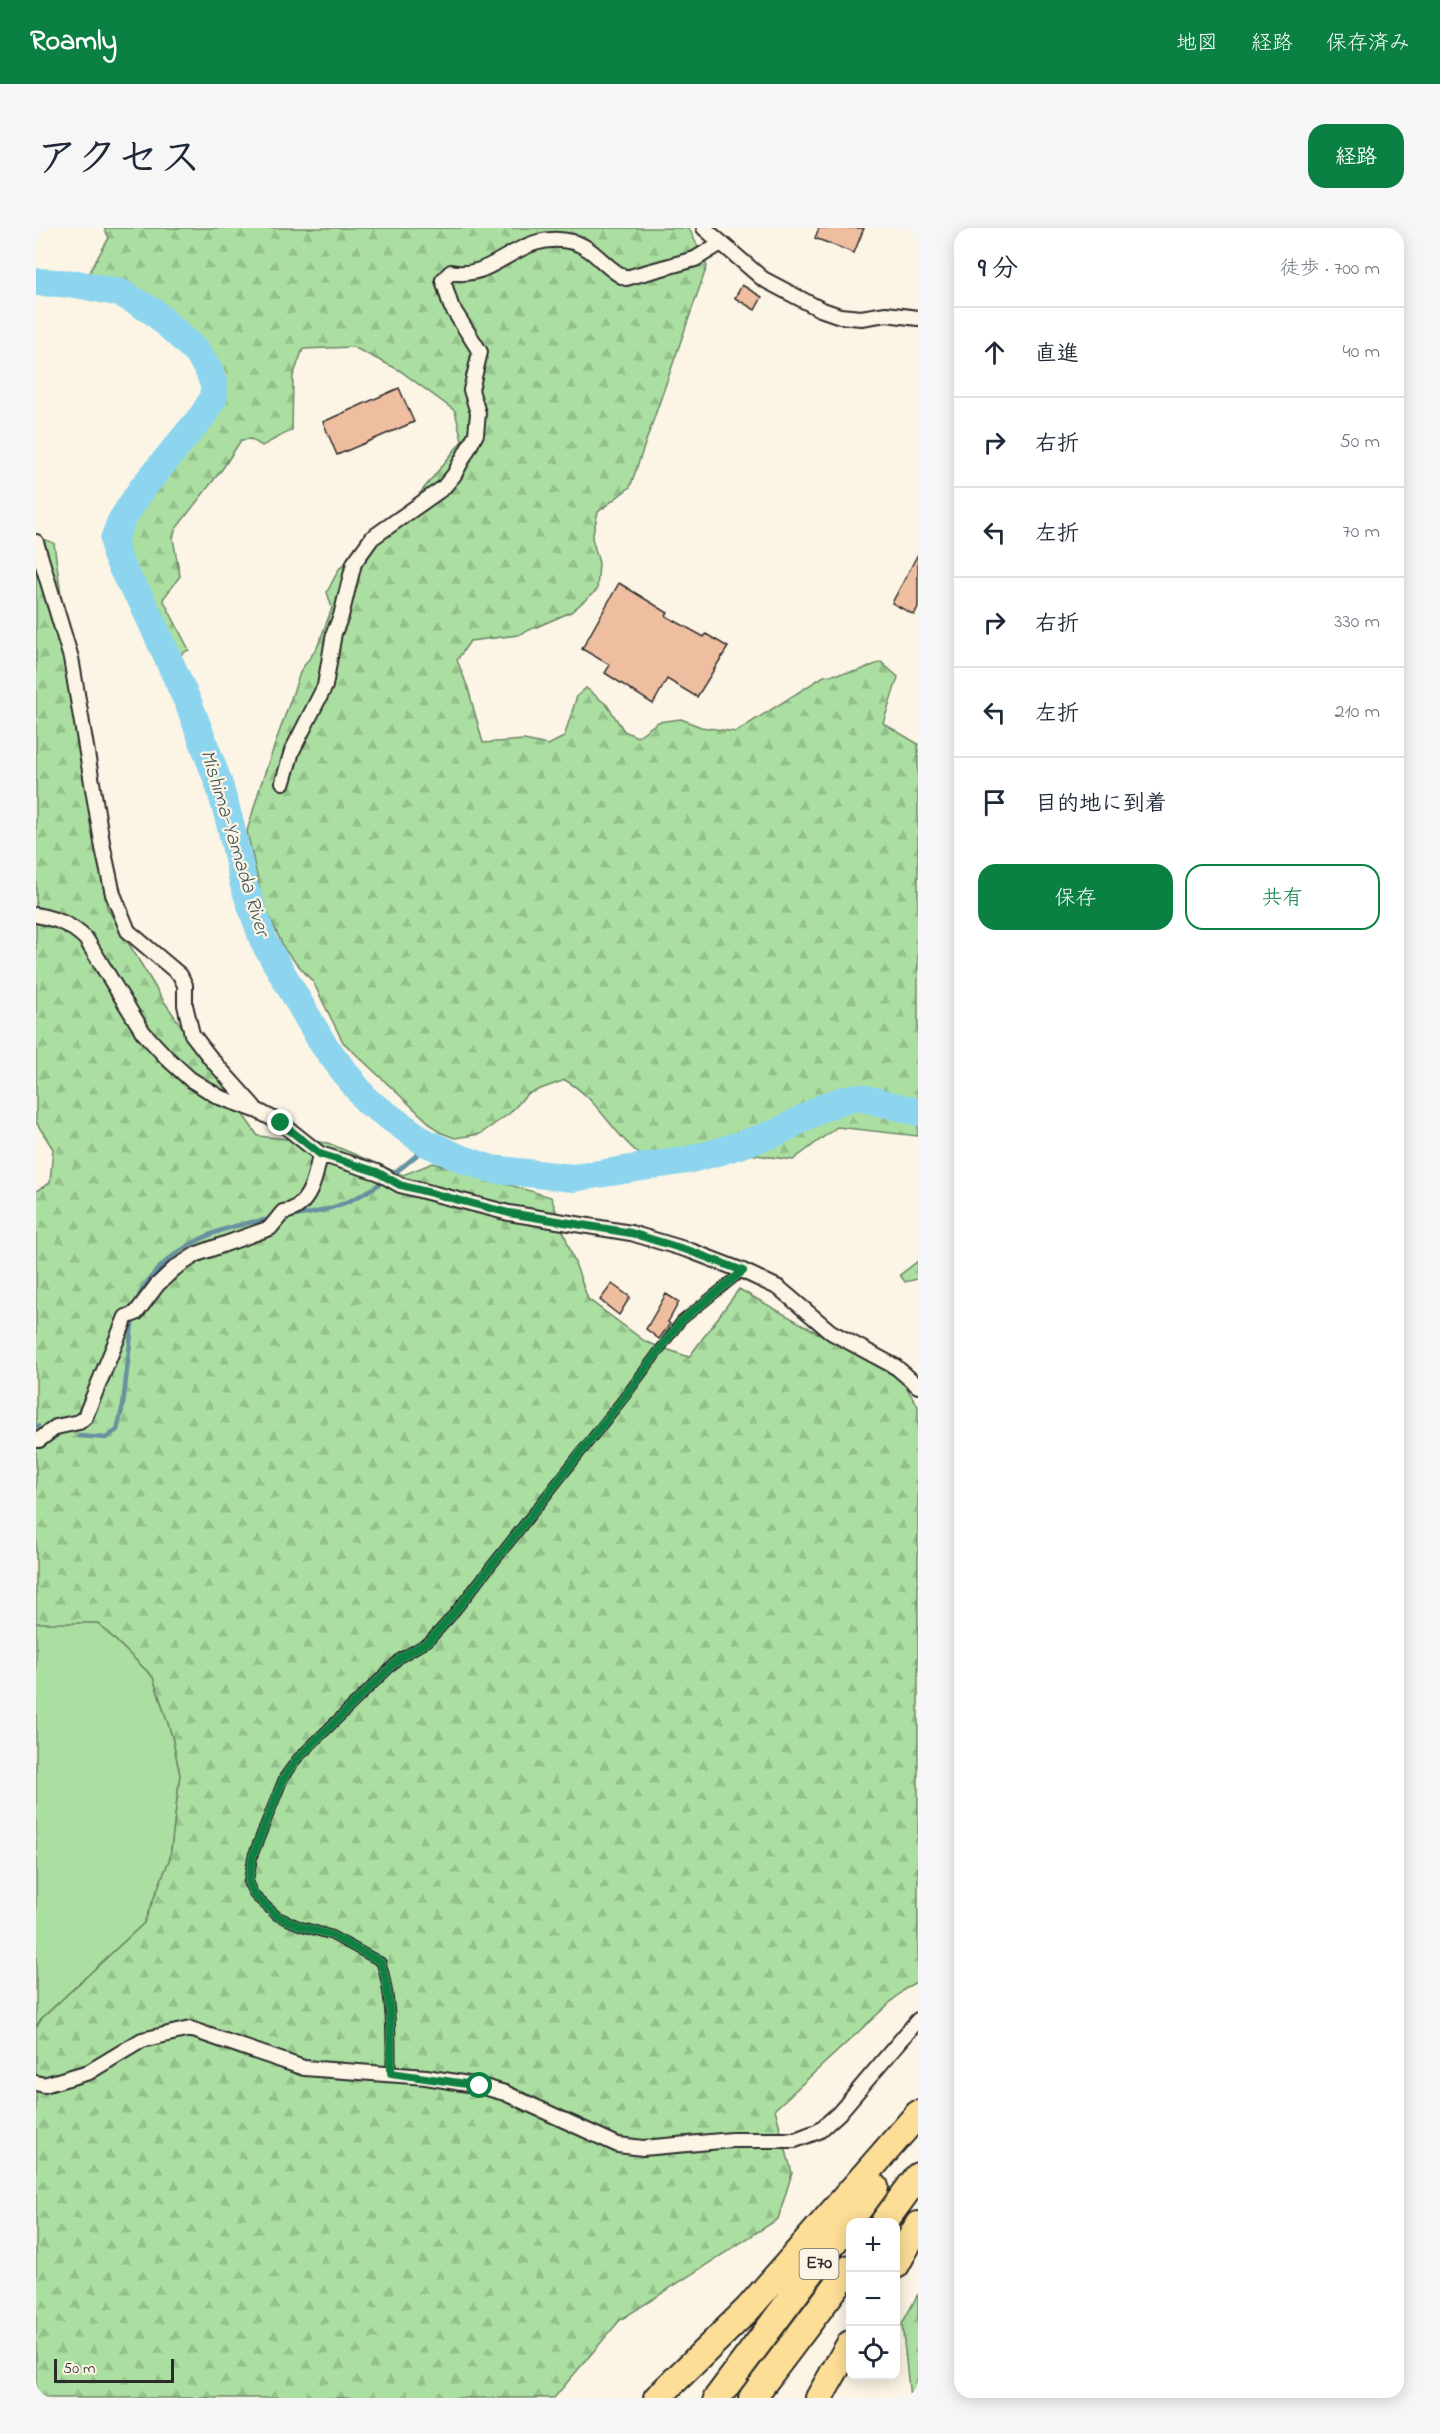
<!DOCTYPE html>
<html lang="ja">
<meta charset="utf-8">
<style>
:root{--surface:#fff;--page:#f6f6f7;--text:#1f2937;--muted:#747a83;--line:#e0e1e3;--accent:#0b8043}
body{margin:0;font-family:"Indie Flower","Klee One",sans-serif;background:var(--page);color:var(--text)}
.controls{position:absolute;right:18px;bottom:18px;display:grid;overflow:hidden;border-radius:12px;box-shadow:0 3px 15px #0003}
.controls button{width:54px;height:54px;display:grid;place-items:center;padding:0;border:0;border-bottom:2px solid var(--line);background:var(--surface);color:var(--text);font:30px sans-serif}
.scale{position:absolute;left:18px;bottom:15px;width:120px;box-sizing:border-box;padding-left:6px;border:3px solid #2b2b2b;border-top:0;font-size:16px;line-height:21px;white-space:nowrap;color:#2b2b2b;-webkit-text-stroke:4px #fcf5e5;paint-order:stroke}
.stop{position:absolute;width:18px;height:18px;margin:-14px;border:4px solid #0b8043;border-radius:50%;background:#fff}
.stop.end{background:#0b8043;border-color:#fff;box-shadow:0 2px 6px #0008}
.list{margin:0;padding:0;list-style:none}
h2{display:flex;justify-content:space-between;align-items:center;height:78px;margin:0;padding:0 24px;font-size:26px}
h2 small{font-size:20px;font-weight:400;color:var(--muted)}
.list li{display:grid;grid-template-columns:39px 1fr auto;gap:18px;align-items:center;box-sizing:border-box;height:90px;padding:0 24px;border-top:2px solid var(--line)}
.list b{display:block;font-size:22px;white-space:nowrap}
.list em{font-size:20px;font-style:normal;color:var(--muted)}
.actions{display:flex;gap:12px;padding:18px 24px}
.actions a{flex:1;padding:14px 0;border:2px solid var(--accent);border-radius:18px;text-align:center;font-size:21px;color:var(--accent)}
.actions .main{background:var(--accent);color:#fff}
.icon{flex:none;width:33px;height:33px;fill:none;stroke:currentColor;stroke-width:2;stroke-linecap:round;stroke-linejoin:round}
.map{position:relative;flex:none;width:882px;height:2170px;overflow:hidden;border-radius:18px}
header{display:flex;align-items:center;gap:36px;box-sizing:border-box;height:84px;padding:0 30px;background:var(--accent);color:#fff}
header strong{font-size:28px}
nav{display:flex;gap:33px;margin-inline-start:auto;font-size:21px}
.intro{display:flex;align-items:center;justify-content:space-between;box-sizing:border-box;height:144px;padding:0 36px}
h1{margin:0;font-size:42px}
.button{padding:15px 27px;border-radius:18px;background:var(--accent);color:#fff;font-size:21px;font-weight:700}
main{display:flex;gap:36px;padding:0 36px}
aside{flex:1;background:var(--surface);border-radius:18px;box-shadow:0 3px 15px #0003}
.map>svg:first-child{display:block}
.green{fill:#abdfa1;stroke:#6b8566;stroke-width:1.5}
.forest{fill:url(#forest-firs);stroke:#6b8566;stroke-width:1.5}
.lines{fill:none;stroke-linecap:round;stroke-linejoin:round}
.stream{stroke:#6691a0;stroke-width:4.5}
.river{stroke:#8dd5ee;stroke-width:28}
.building{fill:#efbea0;stroke:#2b2b2b;stroke-width:1.5}
.service-casing{stroke:#2b2b2b;stroke-width:11}
.minor-casing{stroke:#2b2b2b;stroke-width:18}
.motorway-casing{stroke:#2b2b2b;stroke-width:30}
.service{stroke:#fcf5e5;stroke-width:7}
.minor{stroke:#fcf5e5;stroke-width:14}
.motorway{stroke:#fdde96;stroke-width:26}
.route{stroke:#0b8043;stroke-width:8}
.labels{text-anchor:middle;dominant-baseline:central;stroke-width:4.5;stroke-linejoin:round;paint-order:stroke}
.shield{fill:#fcf5e5;stroke:#6a6863;stroke-width:1.5}
.shield-label{font-size:18px;font-weight:bold;fill:#2b2b2b}
.water-label{font-size:21px;font-style:italic;fill:#44565c;stroke:#fcf5e5}
</style>
<header>
<strong>Roamly</strong>
<nav><a>地図</a><a>経路</a><a>保存済み</a></nav>
</header>
<div class="intro"><h1>アクセス</h1><a class="button">経路</a></div>
<main>
<div class="map">
<svg width="882" height="2170" viewBox="0 0 882 2170">
<defs>
<pattern id="forest-firs" width="22" height="20" patternUnits="userSpaceOnUse" patternTransform="scale(1.5)"><rect width="22" height="20" fill="#abdfa1"/><path d="M5 1l3.5 6h-7zM16 11l3.5 6h-7z" fill="#93c08b"/></pattern>
</defs>
<rect width="100%" height="100%" fill="#fcf5e5"/>
<filter id="ink" filterUnits="userSpaceOnUse"><feTurbulence type="fractalNoise" baseFrequency=".0167" numOctaves="2"/><feDisplacementMap in="SourceGraphic" scale="12" xChannelSelector="R" yChannelSelector="G"/><feConvolveMatrix kernelMatrix="1 2 1 2 8 2 1 2 1" color-interpolation-filters="sRGB"/></filter>
<g filter="url(#ink)">
<path class="green" d="M10,1393L62,1395L117,1449L136,1508L144,1547L134,1630L108,1695L5,1791L0,1799V1395Z"/>
<path class="forest" d="M68,0H653L671,38L594,259L562,284L556,310L563,335L561,362L535,384L482,407L434,413L421,432L432,460L447,515L488,512L512,517L528,509L541,468L550,460L571,477L588,503L601,509L622,494L645,491L665,499L700,504L788,448L822,443L845,434L862,449L847,495L882,516V908L801,899L757,932L668,920L609,930C578,909 562,870 529,852L491,866L474,885L444,906L419,910L403,904L307,814L277,754L249,722L234,690L226,671L211,603L225,556L265,442L281,420L296,380L291,364L303,341L381,269L426,213L419,183L363,142L317,119L267,121L257,148L256,202L226,218L215,211L205,212L187,240L139,302L137,311L144,348L127,371L153,422L137,430L121,391L89,335L83,305L161,209L185,175L187,155L170,122L133,113L102,87L76,73L52,49L56,39L73,10Z
M0,308L18,315L42,493L71,680L127,772L222,908L292,915L367,947L397,935L515,969L552,1071L610,1114L653,1129L703,1061L866,1152L882,1178V1753L871,1759L739,1881L756,1945L742,1991L584,2092L518,2170H0V1799L5,1791L108,1695L134,1630L144,1547L136,1508L117,1449L62,1395H0V963L14,955L17,921L0,894Z
M882,1033V1051L869,1054L864,1047Z
M882,2066V2170H874L866,2096Z"/>
<g class="lines">
<path class="stream" d="M249,989C313,984 347,956 394,916
M99,1077C119,1023 184,996 238,991
M0,1197L2,1198
M43,1208L70,1210L81,1202L87,1177L97,1088"/>
<path class="river" d="M0,54L41,56L85,65L118,84L161,124L173,143L178,157V169L167,187L105,262L85,293L78,311L80,327L91,350L106,373L154,479L182,553L194,595L208,657L228,714L287,816L331,873L390,915L424,930L455,941L537,950L651,932L682,924L740,905L790,878L807,872L823,869L882,884"/>
</g>
<path class="building" d="M783,0H828L818,25L779,10Z
M706,57L726,69L719,82L699,70Z
M363,160L378,194L301,227L287,194Z
M882,326V379L878,387L856,375Z
M583,355L632,385L630,388L668,409L670,406L692,419L661,469L631,451L617,476L569,445L574,437L546,421Z
M576,1056L594,1069L583,1087L564,1072Z
M630,1066L643,1074L632,1094L634,1096L623,1111L610,1101Z"/>
<g class="lines">
<defs>
<path id="service" d="M355,1845C355,1808 356,1770 345,1734L295,1707L264,1698L241,1688L219,1668L212,1655L217,1627L248,1549L261,1531L364,1430L393,1413L414,1390L590,1167L645,1093L707,1043"/>
<path id="minor" d="M668,0L727,51L784,81L804,88L825,90L850,86L882,90
M0,314L35,430L67,620L77,666L92,703L144,747L149,757V777L156,806L176,832L218,879
M247,554L256,523L289,458L298,405L305,388L318,335L336,310L407,260L418,247L440,206L442,185L435,162L444,124L415,78L407,52L415,44C459,54 483,0 537,14C559,20 570,42 590,50L659,31L685,15
M0,687C20,691 35,696 50,711L107,804L131,830L154,851L183,869L222,883L245,895L284,926L341,944L364,957L473,985L595,1005L655,1023L707,1043L743,1060L795,1104L860,1139L882,1158
M0,1211L3,1212L20,1199L43,1194L49,1189L90,1089L100,1085L121,1057L139,1040L161,1026L234,1000L247,984C274,981 280,948 284,926
M0,1855L8,1857L53,1844L106,1812L154,1801L268,1840L390,1849L444,1858L469,1865L582,1917L607,1920L696,1912H759L783,1903L803,1885L882,1792"/>
<path id="motorway" d="M848,1994L882,1948
M860,2037L882,1997
M621,2170L712,2081L882,1886
M681,2170L839,1959
M716,2170L814,2040
M783,2170L814,2116"/>
</defs>
<use href="#service" class="service-casing"/>
<use href="#minor" class="minor-casing"/>
<use href="#motorway" class="motorway-casing"/>
<use href="#service" class="service"/>
<use href="#minor" class="minor"/>
<use href="#motorway" class="motorway"/>
</g>
</g>
<g class="lines" filter="url(#ink)">
<path class="route" d="M245,895L284,926L341,944L364,957L473,985L595,1005L654,1023L707,1043L645,1093L590,1167L414,1390L393,1413L364,1430L261,1531L248,1549L217,1627L212,1655L219,1668L241,1688L264,1698L295,1707L345,1734C356,1770 355,1808 355,1845L444,1858"/>
</g>
<g class="labels">
<rect class="shield" x="763.5" y="2021" width="39" height="30" rx="4.5"/>
<g class="shield-label">
<text x="783" y="2036">E70</text>
</g>
<g class="water-label">
<text transform="translate(198 615) rotate(73)">Mishima-Yamada River</text>
</g>
</g>
</svg>
<div class="controls">
<button>+</button>
<button>−</button>
<button><svg class="icon" aria-label="locate" viewBox="0 0 24 24"><circle cx="12" cy="12" r="6"/><path d="M12 2v4M12 18v4M2 12h4M18 12h4"/></svg></button>
</div>
<div class="scale">50 m</div>
<div class="stop" style="left:444px;top:1858px"></div>
<div class="stop end" style="left:245px;top:895px"></div>
</div>
<aside>
<h2>9 分<small>徒歩 · 700 m</small></h2>
<ul class="list">
<li><svg class="icon" aria-label="ahead" viewBox="0 0 24 24"><path d="M12 20V5M6 11l6-6 6 6"/></svg><div><b>直進</b></div><em>40 m</em></li>
<li><svg class="icon" aria-label="right" viewBox="0 0 24 24"><path d="M7 20v-9h11M14 6l5 5-5 5"/></svg><div><b>右折</b></div><em>50 m</em></li>
<li><svg class="icon" aria-label="left" viewBox="0 0 24 24"><path d="M17 20v-9H6M10 6l-5 5 5 5"/></svg><div><b>左折</b></div><em>70 m</em></li>
<li><svg class="icon" aria-label="right" viewBox="0 0 24 24"><path d="M7 20v-9h11M14 6l5 5-5 5"/></svg><div><b>右折</b></div><em>330 m</em></li>
<li><svg class="icon" aria-label="left" viewBox="0 0 24 24"><path d="M17 20v-9H6M10 6l-5 5 5 5"/></svg><div><b>左折</b></div><em>210 m</em></li>
<li><svg class="icon" aria-label="arrive" viewBox="0 0 24 24"><path d="M6 21V4h12l-3 4 3 4H6"/></svg><div><b>目的地に到着</b></div></li>
</ul>
<div class="actions"><a class="main">保存</a><a>共有</a></div>
</aside>
</main>
